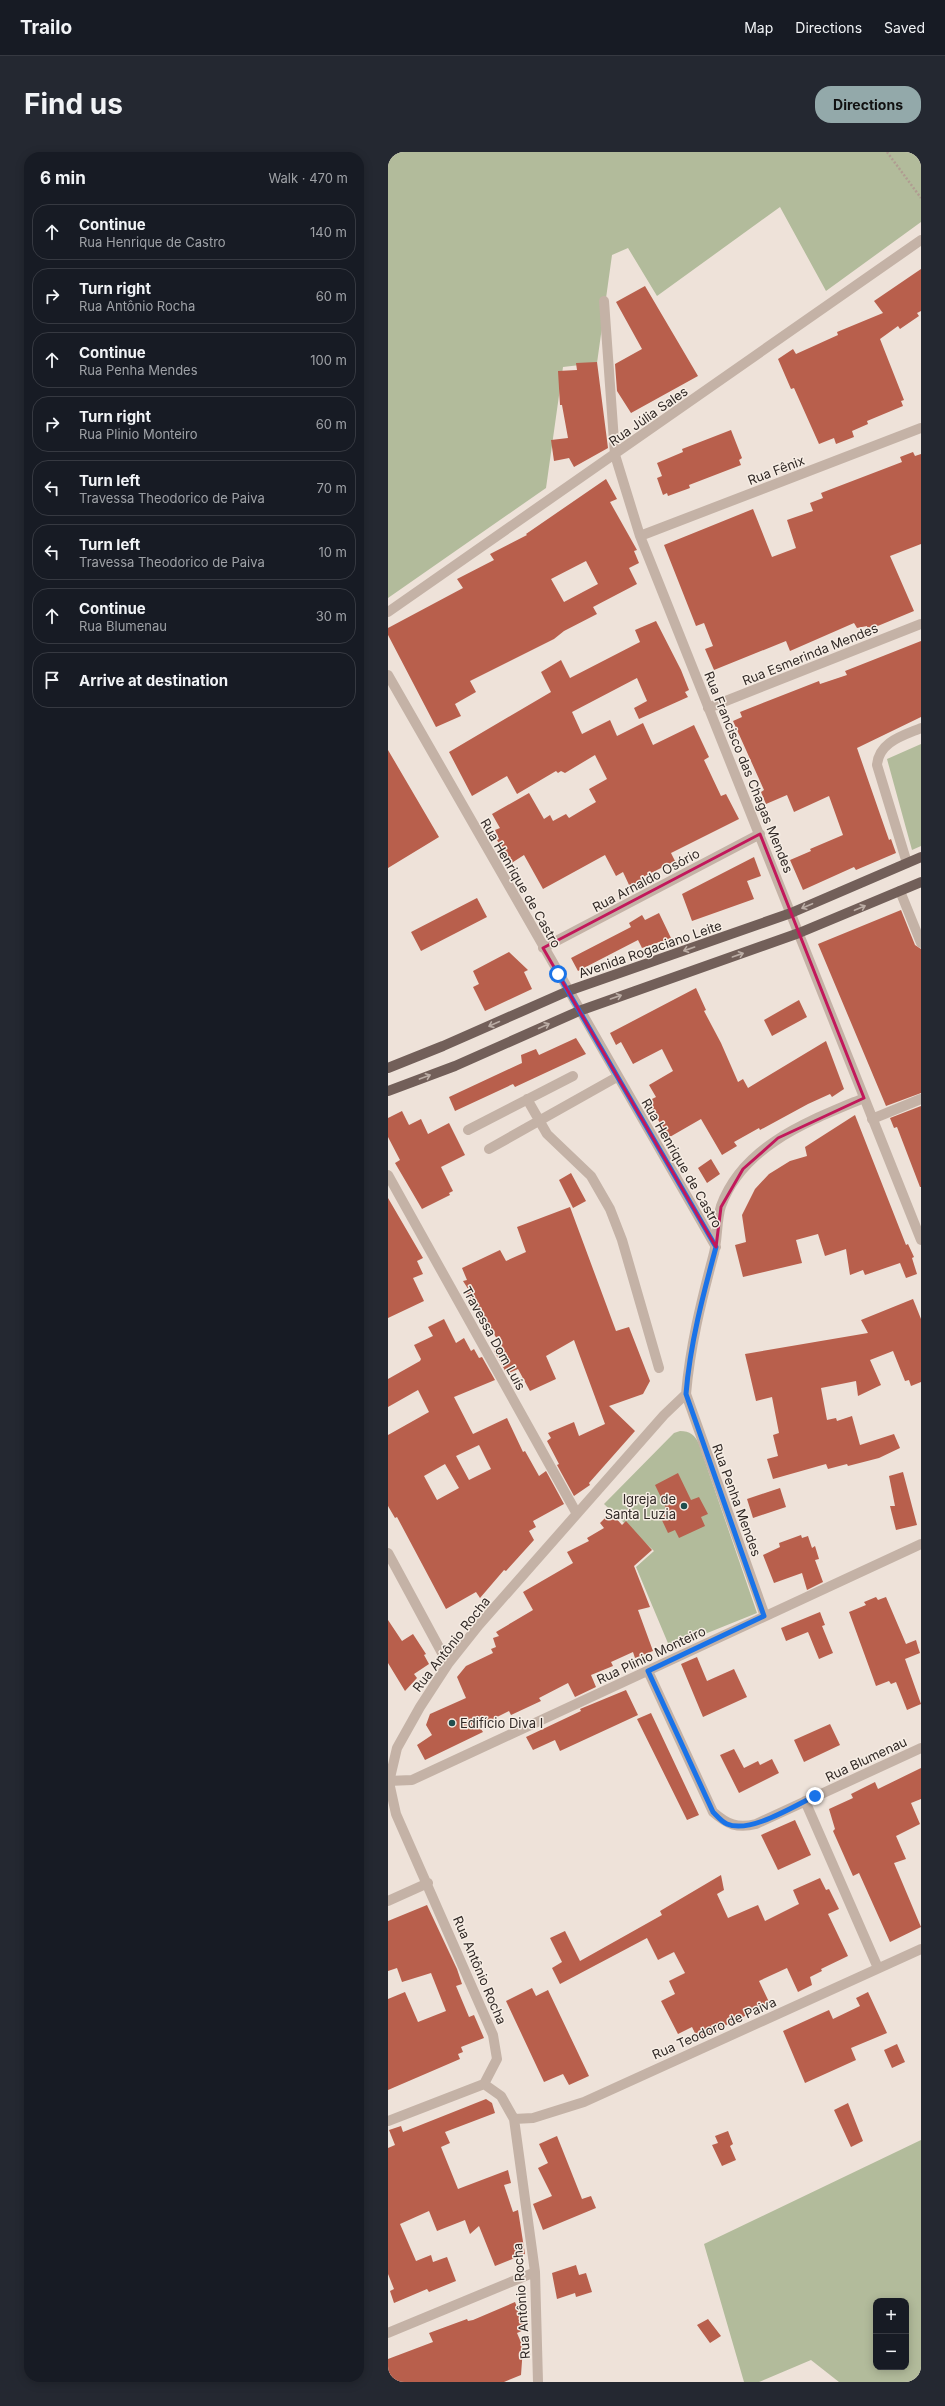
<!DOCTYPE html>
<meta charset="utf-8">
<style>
:root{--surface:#171b24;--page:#242831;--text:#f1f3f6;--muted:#9ea1a6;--line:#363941;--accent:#93a9aa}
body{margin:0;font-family:Inter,sans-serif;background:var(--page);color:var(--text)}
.controls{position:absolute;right:12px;bottom:12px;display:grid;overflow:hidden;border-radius:8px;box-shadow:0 2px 10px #0003}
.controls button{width:36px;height:36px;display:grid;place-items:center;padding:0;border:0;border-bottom:1px solid var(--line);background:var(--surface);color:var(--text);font:20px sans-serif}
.stop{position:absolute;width:12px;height:12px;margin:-9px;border:3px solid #1a73e8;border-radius:50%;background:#fff}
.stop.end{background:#1a73e8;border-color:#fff;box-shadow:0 1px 4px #0008}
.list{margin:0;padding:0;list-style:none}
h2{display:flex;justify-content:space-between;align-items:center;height:52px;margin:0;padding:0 16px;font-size:17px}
h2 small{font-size:13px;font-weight:400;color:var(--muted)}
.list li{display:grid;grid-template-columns:26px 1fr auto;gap:12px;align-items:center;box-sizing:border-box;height:56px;margin:0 8px 8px;padding:0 8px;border:1px solid var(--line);border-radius:16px}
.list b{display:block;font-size:15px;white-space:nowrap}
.list p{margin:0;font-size:13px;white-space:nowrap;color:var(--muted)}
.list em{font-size:13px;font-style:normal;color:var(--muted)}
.icon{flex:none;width:22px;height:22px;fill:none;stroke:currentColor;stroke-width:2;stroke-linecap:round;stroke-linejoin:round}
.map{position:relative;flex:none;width:533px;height:2230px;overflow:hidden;border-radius:16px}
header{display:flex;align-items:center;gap:24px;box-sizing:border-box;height:56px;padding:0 20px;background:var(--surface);border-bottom:1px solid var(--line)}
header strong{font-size:19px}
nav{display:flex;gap:22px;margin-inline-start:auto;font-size:14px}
.intro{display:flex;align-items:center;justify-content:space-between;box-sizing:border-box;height:96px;padding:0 24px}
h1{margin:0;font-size:28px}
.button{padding:10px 18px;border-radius:16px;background:var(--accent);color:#111;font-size:14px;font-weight:700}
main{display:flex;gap:24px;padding:0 24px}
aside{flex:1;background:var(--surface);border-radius:16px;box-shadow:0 2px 10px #0003}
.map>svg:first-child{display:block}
.green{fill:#b2bb9b;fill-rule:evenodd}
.building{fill:#b85f4c;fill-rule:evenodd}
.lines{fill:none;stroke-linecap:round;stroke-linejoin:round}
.path{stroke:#b09c91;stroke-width:2.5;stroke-dasharray:2 2;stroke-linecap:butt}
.minor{stroke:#c4b2a6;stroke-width:10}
.major{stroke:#725f59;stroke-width:10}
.oneway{stroke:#bbada5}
.route{stroke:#1a73e8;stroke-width:5}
.marked{fill:none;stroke:#c2185b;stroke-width:3;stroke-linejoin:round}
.poi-dot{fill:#204e4e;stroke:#f6ede4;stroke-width:1.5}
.labels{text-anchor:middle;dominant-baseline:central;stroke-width:3;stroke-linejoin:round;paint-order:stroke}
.street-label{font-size:13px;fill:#312926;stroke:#f6ede4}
.poi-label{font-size:13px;fill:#312926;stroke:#f6ede4;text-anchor:end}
</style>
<header>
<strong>Trailo</strong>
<nav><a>Map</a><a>Directions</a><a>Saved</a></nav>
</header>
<div class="intro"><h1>Find us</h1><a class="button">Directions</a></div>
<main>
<aside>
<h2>6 min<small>Walk · 470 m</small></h2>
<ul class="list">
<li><svg class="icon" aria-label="ahead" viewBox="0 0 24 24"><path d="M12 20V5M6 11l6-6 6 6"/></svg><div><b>Continue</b><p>Rua Henrique de Castro</p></div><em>140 m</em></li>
<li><svg class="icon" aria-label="right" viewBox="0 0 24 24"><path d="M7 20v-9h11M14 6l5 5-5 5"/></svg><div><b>Turn right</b><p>Rua Antônio Rocha</p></div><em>60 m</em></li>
<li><svg class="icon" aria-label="ahead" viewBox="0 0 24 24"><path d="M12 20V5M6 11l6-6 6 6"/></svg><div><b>Continue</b><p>Rua Penha Mendes</p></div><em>100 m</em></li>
<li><svg class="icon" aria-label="right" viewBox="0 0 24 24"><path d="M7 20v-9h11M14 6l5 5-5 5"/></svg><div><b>Turn right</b><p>Rua Plinio Monteiro</p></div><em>60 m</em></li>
<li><svg class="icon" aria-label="left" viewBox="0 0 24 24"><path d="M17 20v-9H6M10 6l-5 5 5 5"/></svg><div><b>Turn left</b><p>Travessa Theodorico de Paiva</p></div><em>70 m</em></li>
<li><svg class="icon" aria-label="left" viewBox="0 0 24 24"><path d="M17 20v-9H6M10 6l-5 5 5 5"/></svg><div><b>Turn left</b><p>Travessa Theodorico de Paiva</p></div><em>10 m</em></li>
<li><svg class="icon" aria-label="ahead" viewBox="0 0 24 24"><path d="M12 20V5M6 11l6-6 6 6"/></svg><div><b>Continue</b><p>Rua Blumenau</p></div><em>30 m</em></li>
<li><svg class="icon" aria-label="arrive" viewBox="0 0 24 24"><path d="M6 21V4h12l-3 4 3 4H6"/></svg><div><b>Arrive at destination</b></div></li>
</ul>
</aside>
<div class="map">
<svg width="533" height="2230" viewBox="0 0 533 2230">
<rect width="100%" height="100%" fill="#eee2d9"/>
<path class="green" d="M0,0H533V70L438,139L392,55L269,144L240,96L224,103L209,211L175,215L158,336L0,446Z
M533,592V694L524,698L499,607Z
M292,1279C302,1279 307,1283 311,1292L369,1461L282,1496L248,1415L266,1399L216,1352L286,1281Z
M533,1988V2230H451L423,2208L371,2230H356L316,2092ZM488,2149H518V2215H488Z"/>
<path class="building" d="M533,117V159L529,161L531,164L512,177L510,174L492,187L516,248L513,249L515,254L479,269L480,272L464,279L466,285L448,292L446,286L431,292L406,236L403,237L390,207L405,197L408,202L450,183L449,180L495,161L486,149Z
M257,134L310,224L243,261L229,239L227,212L254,197L228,150Z
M209,210L220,296L186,315L181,306L166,309L163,288L180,286L174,253H172L170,219L189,218L188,211Z
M343,278L354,306L351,308L353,313L301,333L302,336L280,344L279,341L275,343L269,326L274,324L269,311L295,300L294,297Z
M525,300L527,304L533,302V392L502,404L526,459L480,478L479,474L469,476L466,471L402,499L398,489L326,518L317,497L325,494L316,471L308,474L276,393L365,357L384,405L408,396L399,368L425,359L422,351L435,346L433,341L514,310L512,305Z
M218,327L229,347L222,350L249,398L246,399L251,411L241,416L249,432L205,455L209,462L176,479L166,487L82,529L88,540L67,552L73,564L48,575L0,483V476L75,436L69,427L106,408L102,402L139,383L138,382ZM198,409L210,432L176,450L163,427Z
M268,469L293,518L301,538L297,540L300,545L251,567L246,556L259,549L249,526L184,560L194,582L222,568L229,584L255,571L265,593L306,573L321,605L316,608L333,644L338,642L351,667L283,701L287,709L253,726L255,728L242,735L235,720L228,724L217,703L155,737L136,703L122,712L109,688L111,687L107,678L112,676L104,662L141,641L156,667L162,663L165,669L178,662L181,666L208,650L201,637L219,627L207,603L177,621L173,619L170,621L168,619L129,642L119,624L84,644L61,600L163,540L153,520L173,508L182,526L252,490L247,478Z
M533,489V565L469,596L501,688L503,687L508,701L468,718L466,715L415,738L402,708L423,699L422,697L455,683L441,644L406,660L399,643L378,652L373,640L376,638L345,569L354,565L352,560L431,529L432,532L459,523L457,519Z
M0,598L51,685L0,716Z
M366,705L373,724L359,729L366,747L304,769L294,742Z
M89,746L99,765L33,799L23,780Z
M513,758L527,793L533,797V941L498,954L430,792Z
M271,761L283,786L254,796L250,788L190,819L183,806L243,775L241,771L254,763L257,768Z
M121,800L140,818L136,820L144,837L97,859L85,835L91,832L85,819Z
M308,836L318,858L316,859L333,891L350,930L355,927L360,936L438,889L456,937L444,945L442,942L420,952L372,978L371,976L346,990L349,994L334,1003L313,967L280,986L260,949L268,945L261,933L285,919L274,897L245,912L233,890L228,893L222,881Z
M411,848L419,865L384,884L376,868Z
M188,886L198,902L127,935L125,932L67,959L61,945L134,911L133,903L148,897L151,903Z
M533,954V1035H532L509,975L506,976L502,966Z
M14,959L21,973L33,967L40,982L61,971L77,1003L53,1015L65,1039L61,1041L62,1043L34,1057L7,1011L12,1008L0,985V966Z
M467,963L518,1093L520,1092L526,1105L524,1106L529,1122L518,1126L512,1111L477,1123L475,1118L462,1123L458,1097L437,1104L430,1082L408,1088L414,1111L355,1125L347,1093L358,1090L354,1063L367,1037L381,1022L402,1009L419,1004L417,995Z
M323,1007L332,1022L319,1031L310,1016Z
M183,1021L198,1049L185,1056L171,1028Z
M0,1046L35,1106L29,1109L35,1122L25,1126L36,1149L0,1166Z
M182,1055L228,1179L241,1175L262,1229L255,1242L221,1254L247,1279L201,1331L202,1333L186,1344L169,1313L171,1312L159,1289L163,1286L160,1281L186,1270L191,1284L217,1272L186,1188L158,1204L168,1227L142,1239L130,1217L119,1222L106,1199L114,1196L101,1173L98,1175L79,1141L82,1140L75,1129L79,1128L74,1116L112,1098L118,1109L138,1100L129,1075Z
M525,1147L533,1167V1230L523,1234L521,1228L517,1229L505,1199L482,1208L493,1233L470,1244L468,1229L433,1236L439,1268L448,1266L449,1269L464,1264L472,1293L506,1282L512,1296L491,1306L460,1314L459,1312L440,1317L438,1312L385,1327L379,1307L390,1304L385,1283L391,1281L384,1245L368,1249L357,1202L480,1181L473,1168Z
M56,1167L68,1191L76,1186L83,1199L86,1197L91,1206L94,1205L107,1228L66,1245L85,1282L119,1266L135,1300L137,1299L151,1324L158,1319L176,1352L145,1369L148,1375L141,1379L146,1388L118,1419L116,1418L92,1446L88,1440L58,1457L9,1365L7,1366L0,1354V1283L41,1260L30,1238L0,1255V1227L32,1209L33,1207L26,1193L45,1184L40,1175ZM91,1293L103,1317L81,1328L68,1304ZM57,1312L71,1336L49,1348L36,1324Z
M515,1320L529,1373L508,1378L502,1354H507L501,1324Z
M290,1321L303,1348L311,1345L320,1362L313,1365L317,1374L291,1386L287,1378L280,1381L272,1364L280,1360L267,1333Z
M392,1336L398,1355L365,1366L359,1347Z
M221,1362L224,1365L226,1364L234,1373L238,1369L264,1398L246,1414L262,1455L250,1458L265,1499L247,1506L245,1500L223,1510L225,1514L203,1523L208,1535L187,1545L180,1531L151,1546L153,1549L123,1563L121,1559L91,1574L95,1580L37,1608L29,1593L44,1583L38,1573L42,1562L78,1546L69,1525L78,1514L105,1501L103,1497L108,1495L105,1486L111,1484L108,1480L145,1458L135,1440L185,1411L179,1400L201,1389L199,1386L216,1376L212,1371Z
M413,1383L414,1386L420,1384L424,1396L427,1394L431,1407L427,1408L435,1430L419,1438L414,1421L386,1431L375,1403L392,1395L391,1391Z
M488,1445L490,1448L498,1445L518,1492L528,1488L530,1495L532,1501L517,1507L533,1552L519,1558L508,1530L503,1532L501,1529L488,1534L461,1460L478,1453L476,1450Z
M432,1460L437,1473L434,1474L445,1501L431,1507L420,1480L398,1489L393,1476Z
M0,1468L14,1489L25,1482L38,1502L36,1503L41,1512L26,1522L29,1526L17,1539L0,1511Z
M309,1505L319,1529L346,1517L359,1545L315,1565L293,1512Z
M238,1538L250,1563L172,1599L167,1588L145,1598L138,1585L193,1559L192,1557Z
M263,1561L311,1663L299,1668L249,1567Z
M442,1572L452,1593L416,1610L406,1588Z
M346,1597L356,1616L370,1609L372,1613L384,1607L391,1621L351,1641L332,1603Z
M533,1616V1647L523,1651L532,1672L508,1684L518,1707L506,1711L533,1775L502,1790L471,1721L465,1724L445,1679L447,1677L441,1657L465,1646L463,1642L487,1630L490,1637Z
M407,1668L423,1703L390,1718L373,1683Z
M333,1723L336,1738L329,1742L340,1766L370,1753L377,1769L411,1752L405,1738L432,1726L438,1738L441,1737L451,1757L440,1762L460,1804L433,1817L434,1819L422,1825L424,1833L410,1840L399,1816L371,1829L381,1850L361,1860H365L310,1887L304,1875L290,1882L273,1849L287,1842L281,1829L297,1821L286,1800L270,1808L259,1786L172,1832L164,1816L174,1810L162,1786L177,1779L192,1809L274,1763L272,1759Z
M39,1753L69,1817L74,1832L68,1834L81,1865L86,1863L96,1886L73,1895L75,1900L70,1902L72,1907L0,1938V1847L17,1840L30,1870L58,1859L43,1821L14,1830L9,1816L0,1819V1769Z
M144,1836L148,1844L160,1838L201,1924L181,1933L175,1922L156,1930L118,1849Z
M480,1840L499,1881L463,1896L468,1908L417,1931L395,1879L441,1858L445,1867L472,1854L468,1846Z
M509,1892L517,1910L504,1916L496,1898Z
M98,1947L104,1951L107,1961L57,1980L62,1991L53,1995L70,2037L120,2018L123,2031L116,2033L125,2060L130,2058L137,2102L107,2114L91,2074L82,2082L77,2068L49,2079L41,2059L12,2072L28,2109L43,2103L45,2110L59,2105L68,2129L41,2140L39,2137L6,2151L2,2139L6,2137L0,2122V1996L7,1993L1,1978L13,1974L15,1980Z
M460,1951L475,1989L463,1995L446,1958Z
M340,1979L345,1992L342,1994L348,2008L334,2014L324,1993L330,1991L327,1984Z
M169,1984L194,2047L203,2044L208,2056L155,2078L145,2052L164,2044L150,2016L160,2011L151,1992Z
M188,2113L191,2123L198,2121L204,2140L188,2145L187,2141L169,2147L164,2121Z
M127,2150L138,2177L129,2181L135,2195L133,2223L116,2230H0V2207L45,2190L41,2181L79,2167L80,2169L85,2168Z
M320,2167L333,2184L322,2191L309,2173Z"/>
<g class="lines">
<path class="path" d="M499,0L533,46"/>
<path class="minor" d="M216,149L227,303L252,384L533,1088
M252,384L533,276
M0,460L533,88
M0,523L328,1095
M320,556L533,472
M519,711L489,613C491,590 514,584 533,576
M512,739L533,791
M155,796L372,682
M139,947L159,982L203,1024L222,1057L234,1088L271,1216
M484,967L533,947
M80,978L185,924
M101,997L229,925
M0,1023L189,1362
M298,1242L377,1464
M0,1401L60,1512
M260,1519L325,1660C339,1672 349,1677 368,1672L533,1596
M0,1629L24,1628L533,1392
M417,1649L490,1816
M0,1749L40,1731
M126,1967L145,1966L196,1950L533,1797
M0,1969L96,1932
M0,2181L147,2120
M150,2230L147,2120L126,1967L113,1944L96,1932L109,1907L105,1883L8,1662L1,1630L9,1596L32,1555L60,1512L91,1473L276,1263L298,1242C302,1195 313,1150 325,1105C330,1089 328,1070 333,1054C355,993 421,969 476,946"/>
<path class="major" d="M0,916L55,894L180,839L403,761L533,705
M0,939L67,914L191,859L411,781L533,730"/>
</g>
<defs><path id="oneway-shaft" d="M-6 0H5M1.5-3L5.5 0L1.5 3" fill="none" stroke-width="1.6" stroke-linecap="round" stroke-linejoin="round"/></defs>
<g class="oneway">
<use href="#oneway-shaft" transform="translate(419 754) rotate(157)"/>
<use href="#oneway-shaft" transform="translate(472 756) rotate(-23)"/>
<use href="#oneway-shaft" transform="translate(301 797) rotate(161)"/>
<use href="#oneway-shaft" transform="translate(350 803) rotate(-19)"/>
<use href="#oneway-shaft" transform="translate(228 845) rotate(-19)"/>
<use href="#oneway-shaft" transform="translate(106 872) rotate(156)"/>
<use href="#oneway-shaft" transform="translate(156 874) rotate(-24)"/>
<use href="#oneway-shaft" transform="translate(37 925) rotate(-20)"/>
</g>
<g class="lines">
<path class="route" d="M170,822L328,1095C315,1143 302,1192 298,1242L376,1464L260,1519L325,1660C329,1664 334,1670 339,1672C362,1682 406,1654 427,1644"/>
</g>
<path class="marked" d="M372,682L476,946L390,986L355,1017L333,1055L328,1095L155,796Z"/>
<g class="poi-dot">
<circle cx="296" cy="1354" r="4"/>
<circle cx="64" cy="1571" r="4"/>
</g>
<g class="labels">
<g class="street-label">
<text transform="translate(260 264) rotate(-35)">Rua Júlia Sales</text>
<text transform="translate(388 318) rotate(-21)">Rua Fênix</text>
<text transform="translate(422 502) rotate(-22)">Rua Esmerinda Mendes</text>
<text transform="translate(361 620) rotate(68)">Rua Francisco das Chagas Mendes</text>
<text transform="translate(258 728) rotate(-28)">Rua Arnaldo Osório</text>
<text transform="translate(133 731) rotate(60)">Rua Henrique de Castro</text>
<text transform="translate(262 797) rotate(-19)">Avenida Rogaciano Leite</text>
<text transform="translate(294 1011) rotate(60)">Rua Henrique de Castro</text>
<text transform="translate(106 1186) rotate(61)">Travessa Dom Luís</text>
<text transform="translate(349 1348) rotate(70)">Rua Penha Mendes</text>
<text transform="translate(63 1492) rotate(-52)">Rua Antônio Rocha</text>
<text transform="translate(263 1503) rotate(-25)">Rua Plinio Monteiro</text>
<text transform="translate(478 1607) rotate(-25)">Rua Blumenau</text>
<text transform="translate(92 1818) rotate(67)">Rua Antônio Rocha</text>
<text transform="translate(326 1876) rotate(-24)">Rua Teodoro de Paiva</text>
<text transform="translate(133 2149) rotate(-94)">Rua Antônio Rocha</text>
</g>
<g class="poi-label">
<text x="288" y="1347">Igreja de<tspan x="288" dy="15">Santa Luzia</tspan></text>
<text x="72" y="1571" text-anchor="start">Edifício Diva I</text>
</g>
</g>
</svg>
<div class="controls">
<button>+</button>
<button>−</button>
</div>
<div class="stop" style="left:170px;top:822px"></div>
<div class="stop end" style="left:427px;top:1644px"></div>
</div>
</main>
